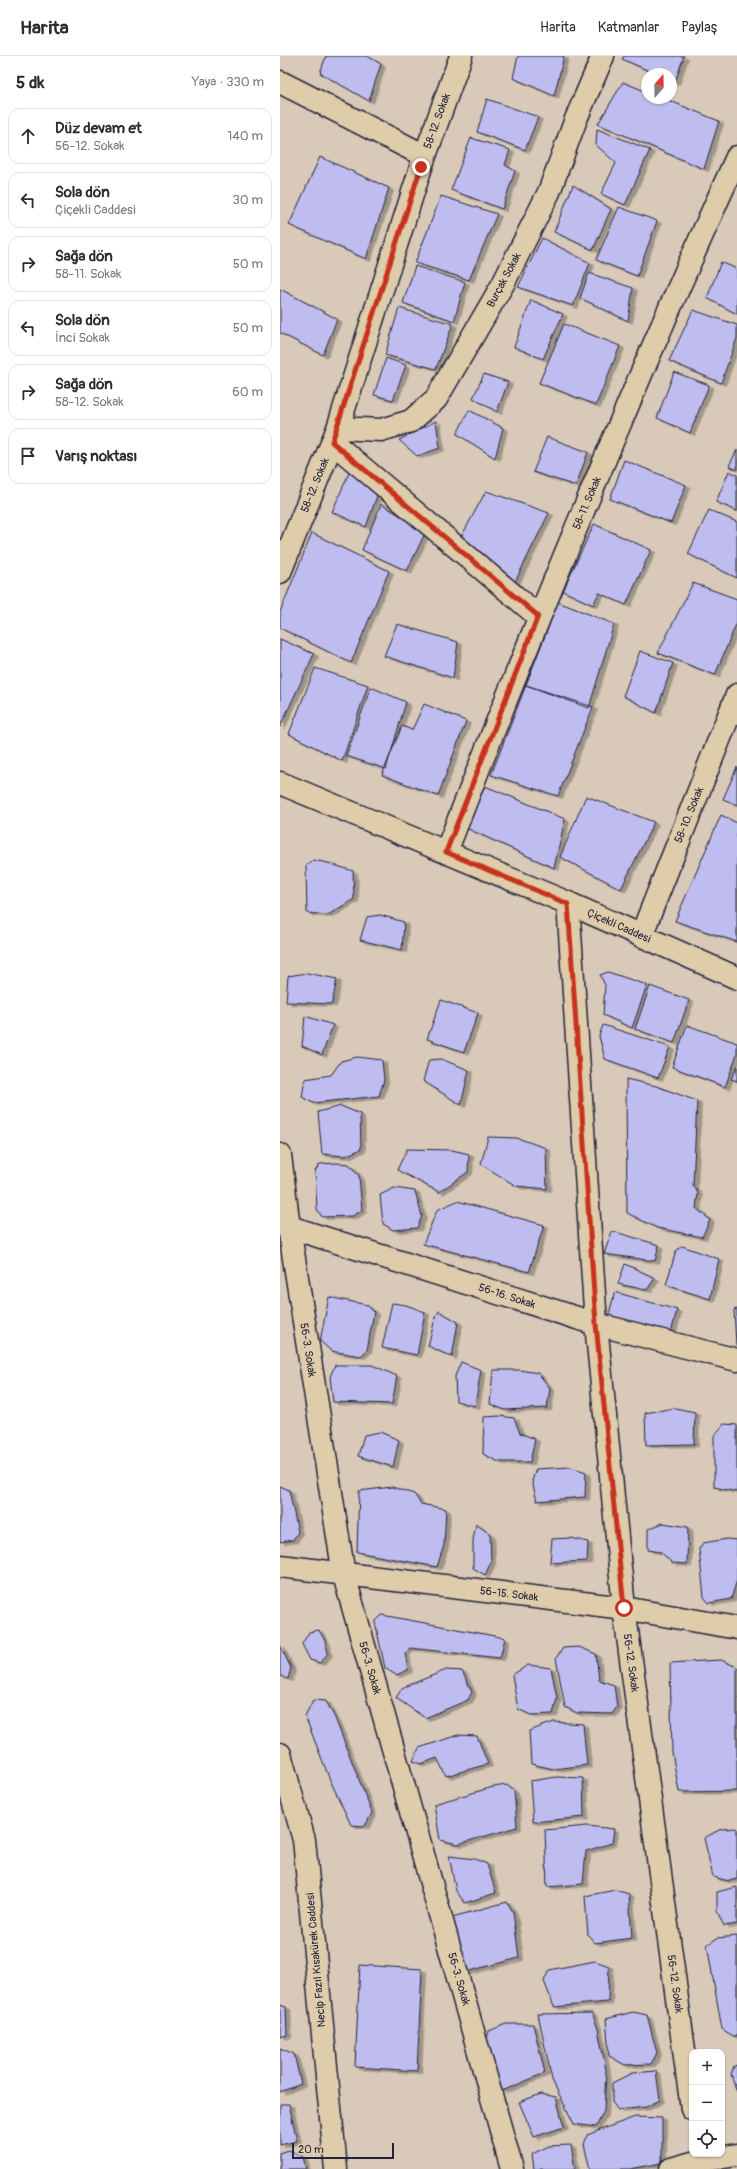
<!DOCTYPE html>
<html lang="tr">
<meta charset="utf-8">
<style>
:root{--surface:#fff;--page:#f7f7f7;--text:#2b2b33;--muted:#7c7c81;--line:#e1e1e2}
body{margin:0;font-family:Pangolin,sans-serif;background:var(--page);color:var(--text)}
.controls{position:absolute;right:12px;bottom:12px;display:grid;overflow:hidden;border-radius:8px;box-shadow:0 1px 3px #0004}
.controls button{width:36px;height:36px;display:grid;place-items:center;padding:0;border:0;border-bottom:1px solid var(--line);background:var(--surface);color:var(--text);font:20px sans-serif}
.compass{position:absolute;left:361px;top:12px;width:36px;height:36px;border-radius:50%;background:var(--surface);box-shadow:0 1px 3px #0004;rotate:20deg}
.scale{position:absolute;left:12px;bottom:10px;width:102px;box-sizing:border-box;padding-left:4px;border:2px solid #22223b;border-top:0;font-size:11px;line-height:14px;white-space:nowrap;color:#22223b;-webkit-text-stroke:3px #deccaa;paint-order:stroke}
.stop{position:absolute;width:12px;height:12px;margin:-9px;border:3px solid #c8321e;border-radius:50%;background:#fff}
.stop.end{background:#c8321e;border-color:#fff;box-shadow:0 1px 4px #0008}
.list{margin:0;padding:0;list-style:none}
h2{display:flex;justify-content:space-between;align-items:center;height:52px;margin:0;padding:0 16px;font-size:17px}
h2 small{font-size:13px;font-weight:400;color:var(--muted)}
.list li{display:grid;grid-template-columns:26px 1fr auto;gap:12px;align-items:center;box-sizing:border-box;height:56px;margin:0 8px 8px;padding:0 8px;border:1px solid var(--line);border-radius:12px}
.list b{display:block;font-size:15px;white-space:nowrap}
.list p{margin:0;font-size:13px;white-space:nowrap;color:var(--muted)}
.list em{font-size:13px;font-style:normal;color:var(--muted)}
.icon{flex:none;width:22px;height:22px;fill:none;stroke:currentColor;stroke-width:2;stroke-linecap:round;stroke-linejoin:round}
.map{position:relative;flex:none;width:457px;height:2113px;overflow:hidden}
header{display:flex;align-items:center;gap:24px;box-sizing:border-box;height:56px;padding:0 20px;background:var(--surface);border-bottom:1px solid var(--line)}
header strong{font-size:19px}
nav{display:flex;gap:22px;margin-inline-start:auto;font-size:14px}
main{display:flex}
aside{flex:1;background:var(--surface)}
.map>svg:first-child{display:block}
.building{fill:#bfbdef;stroke:#22223b;filter:url(#shadow)}
.lines{fill:none;stroke-linecap:round;stroke-linejoin:round}
.minor-casing{stroke:#22223b;stroke-width:25}
.tertiary-casing{stroke:#22223b;stroke-width:25}
.minor{stroke:#deccaa;stroke-width:22}
.tertiary{stroke:#deccaa;stroke-width:22}
.route{stroke:#c8321e;stroke-width:5}
.labels{text-anchor:middle;dominant-baseline:central;stroke-width:3;stroke-linejoin:round;paint-order:stroke}
.street-label{font-size:11px;fill:#22223b;stroke:#deccaa}
</style>
<header>
<strong>Harita</strong>
<nav><a>Harita</a><a>Katmanlar</a><a>Paylaş</a></nav>
</header>
<main>
<aside>
<h2>5 dk<small>Yaya · 330 m</small></h2>
<ul class="list">
<li><svg class="icon" aria-label="ahead" viewBox="0 0 24 24"><path d="M12 20V5M6 11l6-6 6 6"/></svg><div><b>Düz devam et</b><p>56-12. Sokak</p></div><em>140 m</em></li>
<li><svg class="icon" aria-label="left" viewBox="0 0 24 24"><path d="M17 20v-9H6M10 6l-5 5 5 5"/></svg><div><b>Sola dön</b><p>Çiçekli Caddesi</p></div><em>30 m</em></li>
<li><svg class="icon" aria-label="right" viewBox="0 0 24 24"><path d="M7 20v-9h11M14 6l5 5-5 5"/></svg><div><b>Sağa dön</b><p>58-11. Sokak</p></div><em>50 m</em></li>
<li><svg class="icon" aria-label="left" viewBox="0 0 24 24"><path d="M17 20v-9H6M10 6l-5 5 5 5"/></svg><div><b>Sola dön</b><p>İnci Sokak</p></div><em>50 m</em></li>
<li><svg class="icon" aria-label="right" viewBox="0 0 24 24"><path d="M7 20v-9h11M14 6l5 5-5 5"/></svg><div><b>Sağa dön</b><p>58-12. Sokak</p></div><em>60 m</em></li>
<li><svg class="icon" aria-label="arrive" viewBox="0 0 24 24"><path d="M6 21V4h12l-3 4 3 4H6"/></svg><div><b>Varış noktası</b></div></li>
</ul>
</aside>
<div class="map">
<svg width="457" height="2113" viewBox="0 0 457 2113">
<defs>
<filter id="shadow"><feDropShadow dx="4.5" dy="2.5" stdDeviation="0" flood-color="#0004"/></filter>
</defs>
<rect width="100%" height="100%" fill="#d8c9b8"/>
<filter id="ink" filterUnits="userSpaceOnUse"><feTurbulence type="fractalNoise" baseFrequency=".025" numOctaves="2"/><feDisplacementMap in="SourceGraphic" scale="8" xChannelSelector="R" yChannelSelector="G"/><feConvolveMatrix kernelMatrix="1 2 1 2 8 2 1 2 1" color-interpolation-filters="sRGB"/></filter>
<g filter="url(#ink)">
<path class="building" d="M46,0H87L101,8L89,45L40,17Z
M238,0H284L274,40L233,22Z
M344,0H404L395,26L391,25V18H376L342,3Z
M343,26L367,36V42H383L439,65L424,113L318,68Z
M207,43L258,61L245,94L197,76Z
M317,73L370,94L345,149L321,138L336,107L316,89Z
M191,82L230,94L225,109L235,115L222,153L171,134Z
M40,101L109,132L86,203L9,169Z
M293,129L331,153L313,194L274,176Z
M161,140L217,158L189,224L135,207Z
M339,151L377,165L357,220L316,204Z
M262,182L310,207L293,250L238,231Z
M441,206L457,213V258L427,242Z
M135,210L185,226L174,265L123,247Z
M309,217L353,232L348,265L300,242Z
M0,233L57,263L43,299L0,277Z
M251,244L283,258L263,303L234,291Z
M119,252L173,268L156,313L105,299Z
M413,254L457,269V282L441,327L389,305Z
M284,268L340,290L316,349L259,327Z
M106,302L126,309L113,344L94,339Z
M394,316L429,329L410,377L377,362Z
M204,318L228,326L217,356L193,342Z
M189,354L223,372L215,402L177,378Z
M156,365L160,392L137,400L119,384Z
M267,381L308,396L296,430L253,416Z
M457,394V414L449,410Z
M344,404L406,429L391,467L330,443Z
M449,415L457,419V455L436,446Z
M69,417L100,431L86,471L52,456Z
M206,435L269,457L235,526L179,485Z
M101,448L146,475L127,515L82,494Z
M429,454L457,466V522L408,498Z
M314,468L371,494L346,549L319,537L313,549L283,535Z
M32,477L109,515L71,607L0,572V556Z
M413,527L457,543V566L435,619L378,597Z
M278,546L334,568L309,652L246,629Z
M117,568L178,586L173,622L104,600Z
M0,583L34,598L0,671Z
M360,595L393,607L376,657L343,640Z
M35,612L88,629L62,705L9,678Z
M246,629L313,651L278,740L211,719Z
M91,631L126,646L106,713L66,700Z
M144,648L186,665L158,740L102,719L122,670L132,674Z
M457,711V749L443,743Z
M205,730L285,763L274,812L186,772Z
M306,740L374,766L341,833L280,801Z
M441,759L457,767V886L395,865Z
M33,804L48,807L73,815L74,843L48,859L27,857L26,810Z
M100,859L124,866L122,894L80,884L87,861Z
M328,916L367,929L352,972L323,959L325,929L320,919Z
M27,917L57,923L52,948L6,946L8,920Z
M370,930L409,944L394,987L355,973Z
M161,944L198,957L184,996L147,983Z
M25,960L53,969L42,999L22,990Z
M323,969L390,991L378,1022L325,1003L319,980Z
M407,969L457,987V998L445,1031L392,1011Z
M77,1001L102,1004L104,1024L99,1040L33,1047L22,1041L25,1023L51,1019L61,1005Z
M161,1003L189,1014L181,1049L143,1025L149,1004Z
M457,1010V1025L451,1023Z
M346,1023L376,1030L417,1045L413,1129L418,1137L416,1152L430,1164L422,1181L377,1172L347,1157Z
M61,1050L80,1058L81,1093L65,1100L42,1098L38,1056Z
M208,1081L237,1082L266,1092L267,1133L236,1130L201,1108Z
M127,1093L172,1094L189,1098L188,1116L159,1136L117,1114Z
M57,1107L69,1108L79,1120L82,1154L73,1160L42,1161L37,1153L35,1115L40,1108Z
M114,1132L135,1135L142,1160L137,1172L113,1174L103,1168L100,1139Z
M177,1145L264,1169L249,1216L143,1188L157,1154Z
M332,1175L379,1189L375,1205L324,1198Z
M402,1190L439,1203L430,1243L386,1229L396,1195Z
M345,1208L375,1222L367,1234L338,1228Z
M335,1236L397,1254L391,1277L328,1261Z
M49,1241L87,1249L94,1256L87,1294L81,1300L51,1295L40,1285Z
M112,1247L126,1249L145,1256L137,1299L102,1292Z
M457,1253V1289H456L454,1254Z
M159,1255L178,1266L172,1301L148,1290L155,1263Z
M181,1306L201,1314L195,1350L176,1345L175,1320Z
M55,1309H92L117,1320L112,1348L53,1346L50,1321Z
M213,1314H239L258,1317L270,1332L267,1352L225,1354L210,1348Z
M395,1352L415,1356L414,1388L366,1389L365,1357Z
M220,1360L234,1362L240,1377L255,1383L250,1406H219L203,1398L204,1361Z
M444,1368L457,1369V1436L434,1431V1380Z
M100,1376L119,1384L113,1411L78,1400L84,1379Z
M291,1411L306,1416L305,1441L257,1445L252,1425L256,1413Z
M0,1430L9,1434L18,1476L13,1484L0,1486Z
M112,1431L134,1438L141,1448L166,1453L164,1489L157,1511L77,1496L79,1435Z
M383,1467L408,1471L407,1508L392,1507L381,1496L368,1494V1473Z
M196,1468L210,1478L211,1506L205,1519L193,1512V1484Z
M291,1482L308,1486L307,1505L270,1507L272,1483Z
M447,1483L457,1484V1524L451,1543L429,1547L424,1541L419,1493L423,1487Z
M102,1559L225,1582L220,1602L130,1592L125,1597L128,1614L116,1619L105,1612L95,1566Z
M39,1574L45,1585L48,1597L40,1607L30,1604L22,1588L29,1576Z
M0,1589L11,1612L8,1623L0,1620Z
M299,1591L316,1598L319,1624L334,1629L337,1651L332,1658L297,1657L285,1651L276,1602L283,1592Z
M441,1604L457,1611V1735L399,1736L392,1696L390,1607Z
M248,1609L271,1612L277,1642L273,1658L251,1659L238,1653L232,1619Z
M166,1614L182,1615L192,1636L188,1644L145,1662L116,1642L122,1632Z
M33,1644L46,1645L55,1662L92,1757L85,1770L71,1769L50,1724L25,1660Z
M274,1666L303,1668L307,1709L274,1713L251,1708L249,1675Z
M178,1679L197,1680L208,1708L166,1720L157,1702L141,1708L133,1705L139,1692Z
M277,1721L303,1722L304,1761L253,1766L250,1725Z
M227,1729L234,1735L237,1771L178,1788L160,1784L154,1748L213,1731Z
M307,1770L334,1773L332,1787L306,1795L303,1828L267,1831L265,1774Z
M457,1772V1823L449,1825L433,1821L424,1782L441,1773Z
M169,1800L195,1803L207,1808L216,1837L185,1847L176,1835Z
M457,1831V1868L444,1870L437,1855V1836Z
M335,1834L349,1838L352,1882L315,1887L308,1879L305,1840Z
M227,1846L233,1856L239,1902L185,1916L172,1861Z
M457,1880V1980H453L442,1973L427,1889L437,1882Z
M315,1905L329,1910L328,1946L274,1951L264,1925L269,1914Z
M80,1909L142,1913L137,2015L75,2011Z
M0,1949L6,1951L7,1979L0,1981Z
M353,1956L367,1959L377,1997L371,2008L345,2009L329,2000L326,1963Z
M312,1957L318,1973L326,2014L324,2055L316,2071L294,2068L272,2024L258,1958Z
M226,1968H253L265,2017L222,2035L213,2023L206,1986L209,1975Z
M0,1992L14,1998L21,2028L0,2036Z
M457,2009V2036L451,2018L454,2010Z
M376,2015L380,2044L366,2051L338,2054L332,2046V2027L352,2017Z
M261,2038L276,2041L284,2071L254,2081L239,2046Z
M0,2048H9L17,2085L0,2089Z
M355,2061L382,2062V2107L350,2113H310L304,2089L307,2079Z
M291,2089L295,2113H254L252,2098L269,2090Z
M9,2094L23,2101L26,2113H0V2097Z"/>
<g class="lines">
<defs>
<path id="minor" d="M0,26L145,100
M58,372L101,374L131,365L156,343L223,228L269,136L296,63L323,0
M52,386L258,560
M0,516L58,372L141,111L181,0
M166,796C257,562 353,330 457,101
M288,847L316,1268L344,1552L412,2053
M361,880L457,639
M0,1099L9,1171L64,1519L232,2113
M0,1168L316,1268L457,1304
M0,1510L344,1552L457,1572
M391,2113L419,2105L457,2099"/>
<path id="tertiary" d="M0,727L288,847L457,922
M0,1698L24,1784L56,2113"/>
</defs>
<use href="#minor" class="minor-casing"/>
<use href="#tertiary" class="tertiary-casing"/>
<use href="#minor" class="minor"/>
<use href="#tertiary" class="tertiary"/>
</g>
</g>
<g class="lines" filter="url(#ink)">
<path class="route" d="M141,111L52,386L258,560L166,796L288,848L316,1268L344,1552"/>
</g>
<g class="labels">
<g class="street-label">
<text transform="translate(157 65) rotate(-70)">58-12. Sokak</text>
<text transform="translate(224 224) rotate(-62)">Burçak Sokak</text>
<text transform="translate(35 429) rotate(-68)">58-12. Sokak</text>
<text transform="translate(307 447) rotate(-67)">58-11. Sokak</text>
<text transform="translate(409 759) rotate(-68)">58-10. Sokak</text>
<text transform="translate(339 870) rotate(24)">Çiçekli Caddesi</text>
<text transform="translate(227 1240) rotate(18)">56-16. Sokak</text>
<text transform="translate(28 1294) rotate(81)">56-3. Sokak</text>
<text transform="translate(229 1538) rotate(7)">56-15. Sokak</text>
<text transform="translate(351 1607) rotate(82)">56-12. Sokak</text>
<text transform="translate(90 1612) rotate(74)">56-3. Sokak</text>
<text transform="translate(36 1904) rotate(-95)">Necip Fazıl Kısakürek Caddesi</text>
<text transform="translate(179 1923) rotate(74)">56-3. Sokak</text>
<text transform="translate(395 1928) rotate(82)">56-12. Sokak</text>
</g>
</g>
</svg>
<div class="controls">
<button>+</button>
<button>−</button>
<button><svg class="icon" aria-label="locate" viewBox="0 0 24 24"><circle cx="12" cy="12" r="6"/><path d="M12 2v4M12 18v4M2 12h4M18 12h4"/></svg></button>
</div>
<svg class="compass" viewBox="-18 -18 36 36"><path d="M0-13l5 13h-10z" fill="#e53935"/><path d="M0 13l5-13h-10z" fill="#7c7c81"/></svg>
<div class="scale">20 m</div>
<div class="stop" style="left:344px;top:1552px"></div>
<div class="stop end" style="left:141px;top:111px"></div>
</div>
</main>
